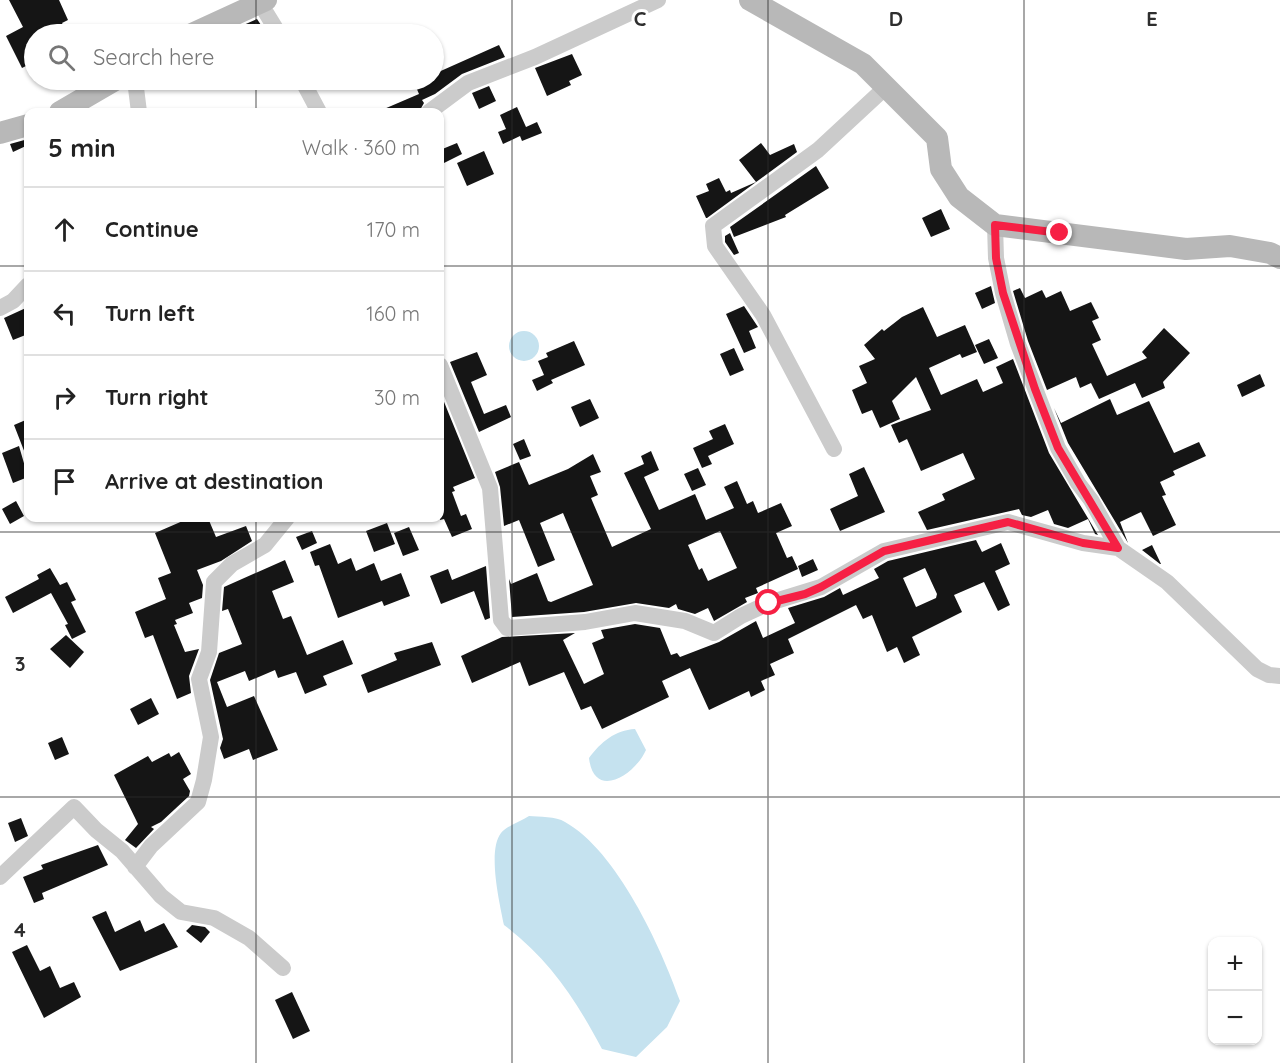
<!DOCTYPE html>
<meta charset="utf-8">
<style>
:root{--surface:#fff;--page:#f6f6f6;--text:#222;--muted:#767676;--line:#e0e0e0}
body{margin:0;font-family:Quicksand,sans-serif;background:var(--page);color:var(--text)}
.controls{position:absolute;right:18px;bottom:18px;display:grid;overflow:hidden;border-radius:12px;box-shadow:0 2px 4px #0004}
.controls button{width:54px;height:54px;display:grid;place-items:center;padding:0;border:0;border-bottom:2px solid var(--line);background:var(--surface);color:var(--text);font:30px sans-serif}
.stop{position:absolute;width:18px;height:18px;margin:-14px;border:4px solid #f62044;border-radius:50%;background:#fff}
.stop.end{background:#f62044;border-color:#fff;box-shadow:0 2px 6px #0008}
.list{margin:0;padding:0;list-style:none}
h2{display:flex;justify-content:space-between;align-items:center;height:78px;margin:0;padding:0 24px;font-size:26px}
h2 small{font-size:20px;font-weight:400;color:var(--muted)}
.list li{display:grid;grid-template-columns:39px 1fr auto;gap:18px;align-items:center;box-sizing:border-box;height:84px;padding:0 24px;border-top:2px solid var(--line)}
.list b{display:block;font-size:22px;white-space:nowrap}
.list em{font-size:20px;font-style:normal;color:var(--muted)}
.icon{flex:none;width:33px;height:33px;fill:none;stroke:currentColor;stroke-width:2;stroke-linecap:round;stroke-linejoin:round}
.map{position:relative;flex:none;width:1280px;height:1063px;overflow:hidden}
.search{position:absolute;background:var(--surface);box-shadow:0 2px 4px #0004;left:24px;top:24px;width:420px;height:66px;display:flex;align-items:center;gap:15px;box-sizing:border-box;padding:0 21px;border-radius:33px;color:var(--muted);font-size:22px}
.panel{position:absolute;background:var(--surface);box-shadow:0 2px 4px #0004;left:24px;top:108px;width:420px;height:414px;border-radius:12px}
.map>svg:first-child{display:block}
.water{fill:#c5e2ef}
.building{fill:#151515;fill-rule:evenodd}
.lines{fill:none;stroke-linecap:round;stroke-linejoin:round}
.street{stroke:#cbcbcb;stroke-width:16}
.secondary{stroke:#b8b8b8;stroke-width:22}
.route{stroke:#f62044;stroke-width:8}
.grid{fill:none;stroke:#2e2e2e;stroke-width:1.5;stroke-opacity:0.55}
.grid-label{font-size:20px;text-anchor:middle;font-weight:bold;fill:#2e2e2e;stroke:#fff;stroke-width:6;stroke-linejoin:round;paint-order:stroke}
</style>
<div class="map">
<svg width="1280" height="1063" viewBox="0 0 1280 1063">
<rect width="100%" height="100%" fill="#fff"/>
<path class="water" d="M509 346a15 15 0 1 1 30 0a15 15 0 1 1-30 0Z
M635,729L646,750C635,775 594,801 589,758C601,742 615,730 635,729Z
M529,816C539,817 556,816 565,822C617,851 661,947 680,1001L667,1027L636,1057L602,1049C576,1000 549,959 504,925C500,904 487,851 501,833C507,826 521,821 529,816Z"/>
<path class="building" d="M9,0H59L68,20L62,23L68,34H34V62L22,68L6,36L23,27Z
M257,19L267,34H223Z
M499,45L505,57L462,74L435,94L422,100L424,103L419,112H377L419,94L413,80H434V74Z
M572,54L582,75L569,81L571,85L547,96L535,68Z
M489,86L496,101L479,109L472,93Z
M517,107L526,127L537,122L542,133L522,141L520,136L503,144L498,132L506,129L500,115Z
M28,139V145L13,152L10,144Z
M457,143L462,154L440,165V150Z
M761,143L770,155L794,144L797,152L707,218H706L696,196L709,191L706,184L719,178L726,192L730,190L731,193L756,182L739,160Z
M484,151L494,174L467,186L457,163Z
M816,166L829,188L785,215L786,217L734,237L730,227Z
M941,209L950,229L931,237L922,218Z
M730,233L739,253L734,255L725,242V236Z
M991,286L995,303L982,309L975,293Z
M1020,288L1025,298L1042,290L1046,298L1061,291L1070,311L1091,302L1099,318L1092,321L1101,340L1092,344L1107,376L1147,358L1142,352L1164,328L1190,353L1163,382L1165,388L1142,398L1135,383L1099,399L1091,383L1080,388L1076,377L1047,390L1028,341L1013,291Z
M744,306L758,327L749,331L756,348L744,353L726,314Z
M28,307V334L13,340L4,318Z
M923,307L937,337L965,325L977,352L962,358L960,354L929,368L941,395L977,379L983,392L1003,383L996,367L1013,359L1049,453L1098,535L1095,534L1088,519L1068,528L1054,524L1048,510L1031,517L1022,515L1019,509L927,530L918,512L945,500L942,494L975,479L963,453L921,471L907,439L899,443L891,425L931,410L916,377L892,401L900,419L880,428L872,410L862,414L852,390L867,383L859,366L875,359L864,345L882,329L884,331L902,317Z
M989,339L998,358L984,364L975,345Z
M574,341L585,365L551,380L553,383L537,391L532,380L544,375L538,361L548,357L546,353Z
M734,348L744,370L730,376L720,354Z
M477,352L487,375L471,382L484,414L506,405L511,417L479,432L450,362Z
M1260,374L1265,386L1242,397L1237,385Z
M440,392L475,478L453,487L455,491L452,492L461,516L466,514L472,529L452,537L444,519L440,520Z
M590,399L599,418L580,427L571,407Z
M1110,399L1117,415L1149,401L1174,453L1199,442L1206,456L1173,471L1175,475L1160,482L1166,495L1162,496L1176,525L1153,536L1141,512L1120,522L1128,543L1068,443L1054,408L1061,423Z
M28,419V461L14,425Z
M725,424L734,444L708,456L712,464L702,468L693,448L713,439L709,431Z
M524,439L531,456L520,460L513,444Z
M19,446L28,477L13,483L2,453Z
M651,451L659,470L644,477L659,510L695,494L706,520L734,508L724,487L737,481L747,504L753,501L758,513L781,503L792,526L776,533L787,558L792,556L798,569L756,588L758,593L745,598L747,602L714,621L708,608L695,614L678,609L676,604L669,608L636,603L584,612L512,617L509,579L511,584L537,573L548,601L551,602L593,585L563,513L540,523L555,560L538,567L519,520L504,526L500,487L495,472L519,462L529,485L568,469L593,454L601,472L590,476L598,495L591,498L612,547L651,529L624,473L644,464L641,456ZM720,531L737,568L708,581L702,568L699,570L688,545Z
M864,467L885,512L840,531L830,509L858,496L849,474Z
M698,468L706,485L692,491L684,474Z
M16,501L24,516L10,524L2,509Z
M184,518H208L216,537L246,526L252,541L221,561L197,570L203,585L202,598L189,603L193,613L175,620L177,624L174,625L185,652L199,649L189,676L191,693L177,699L153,635L145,638L135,612L166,599L158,578L171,573L155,533L185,520Z
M387,523L395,544L374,552L366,531Z
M409,527L419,550L403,556L394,533Z
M312,531L317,543L302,550L296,537Z
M976,540L982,552L1001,543L1010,564L995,571L1010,605L998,611L984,582L954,595L962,612L912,637L920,655L904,663L897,647L887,652L872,615L863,619L856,605L788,639L794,653L770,664L775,675L761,681L765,690L751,697L749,691L709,710L690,668L662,681L669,697L602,729L591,706L581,710L564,672L529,686L520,662L472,683L461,656L502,637L575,633L563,640L584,684L604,674L592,643L604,638L601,630L635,624L660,628L671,655L677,653L680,657L719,642L756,621L763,638L795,623L788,608L824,597L840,588L843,595L879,578L874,569L888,561ZM925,568L937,594L936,598L916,607L903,578Z
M330,544L338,564L351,558L356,571L374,563L381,581L401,573L410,596L384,606L382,601L338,618L319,565L315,566L310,552Z
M1152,545L1161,564H1160L1142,550Z
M813,559L818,570L802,577L798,566Z
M285,560L294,582L272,591L283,619L291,616L307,655L343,640L353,664L323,676L327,685L305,694L296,672L278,678L275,670L249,681L245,671L217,682L227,707L254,696L278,750L253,760L249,749L224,759L220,748L223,739L210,680L219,653L242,644L228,609L222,611L224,587Z
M486,566L490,618L485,620L474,591L441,604L430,576L448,569L452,580Z
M50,568L60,585L67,582L76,600L71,602L86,632L72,639L65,625L68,624L51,593L13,613L5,597L39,579L37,575Z
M66,635L84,652L70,668L50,649Z
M432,642L441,665L368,693L361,675L397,660L394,653Z
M151,698L159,714L138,725L130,709Z
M62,737L69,754L55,760L48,743Z
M179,752L191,774L183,779L190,791L189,796L161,822L151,827L154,829L136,848L125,840L138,824L114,775L148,756L152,762L169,753L171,757Z
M21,818L28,836L15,842L8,823Z
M98,845L108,865L42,893L44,899L34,903L23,877L43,869L41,865Z
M106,911L115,932L140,920L145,932L164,923L178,947L120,971L92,917Z
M192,925L205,927L210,932L201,943L186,931Z
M27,945L40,971L50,966L60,988L74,982L81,997L44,1018L12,952Z
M292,992L310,1031L293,1039L275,1000Z"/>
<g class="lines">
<path class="street" d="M260,3L279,34
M135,80L139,112
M302,80L319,112
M429,112L468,83L535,57L658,0
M995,225L996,258L1003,293L1018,344L1058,448L1078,483L1091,500L1118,548L1167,582L1257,669L1269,675L1280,676
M0,308L13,301L28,285
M440,365L490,488L501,620L507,628L585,622L635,613L685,621L714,633L741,616L769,603L821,587L884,551L1008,522L1083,543L1118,548
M834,449L763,315L715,246L713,226L818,150L886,87
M135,867L151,846L198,802L204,780L211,737L199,679L209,652L214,582L232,564L265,545L287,518
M0,877L74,807L96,830L122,851L161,896L181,912L214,918L249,938L283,968"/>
<path class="secondary" d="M750,0L863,64L937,138L941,169L959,197L995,225L1186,249L1230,246L1270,253L1280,258
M192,34L266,0
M60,112L115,80
M0,133L28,125"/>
</g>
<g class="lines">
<path class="route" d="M769,603L805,594L821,587L884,551L1008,522L1083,543L1118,548L1058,448L1035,389L1003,293L996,258L995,225L1060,233"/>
</g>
<path class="grid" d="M256,0V34M512,0V1063M768,0V1063M1024,0V1063M256,80V112M0,266H28M440,266H1280M256,518V1063M0,532H1280M0,797H1280"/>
<g class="grid-label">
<text x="640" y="26">C</text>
<text x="896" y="26">D</text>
<text x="1152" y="26">E</text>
<text x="20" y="671">3</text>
<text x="20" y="937">4</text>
</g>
</svg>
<div class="controls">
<button>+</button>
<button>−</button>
</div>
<div class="stop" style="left:769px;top:603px"></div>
<div class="stop end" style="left:1060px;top:233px"></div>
<div class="search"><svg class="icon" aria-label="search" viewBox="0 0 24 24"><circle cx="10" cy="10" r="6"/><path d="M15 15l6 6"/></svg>Search here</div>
<section class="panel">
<h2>5 min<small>Walk · 360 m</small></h2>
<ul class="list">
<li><svg class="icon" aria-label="ahead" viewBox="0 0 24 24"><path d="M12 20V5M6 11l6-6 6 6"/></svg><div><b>Continue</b></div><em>170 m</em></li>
<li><svg class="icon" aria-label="left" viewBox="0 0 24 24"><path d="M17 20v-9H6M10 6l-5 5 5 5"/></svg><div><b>Turn left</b></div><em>160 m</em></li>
<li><svg class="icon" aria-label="right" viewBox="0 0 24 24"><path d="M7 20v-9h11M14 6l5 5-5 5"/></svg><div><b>Turn right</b></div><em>30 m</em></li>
<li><svg class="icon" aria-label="arrive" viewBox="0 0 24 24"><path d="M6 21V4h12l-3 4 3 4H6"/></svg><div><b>Arrive at destination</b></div></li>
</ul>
</section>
</div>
